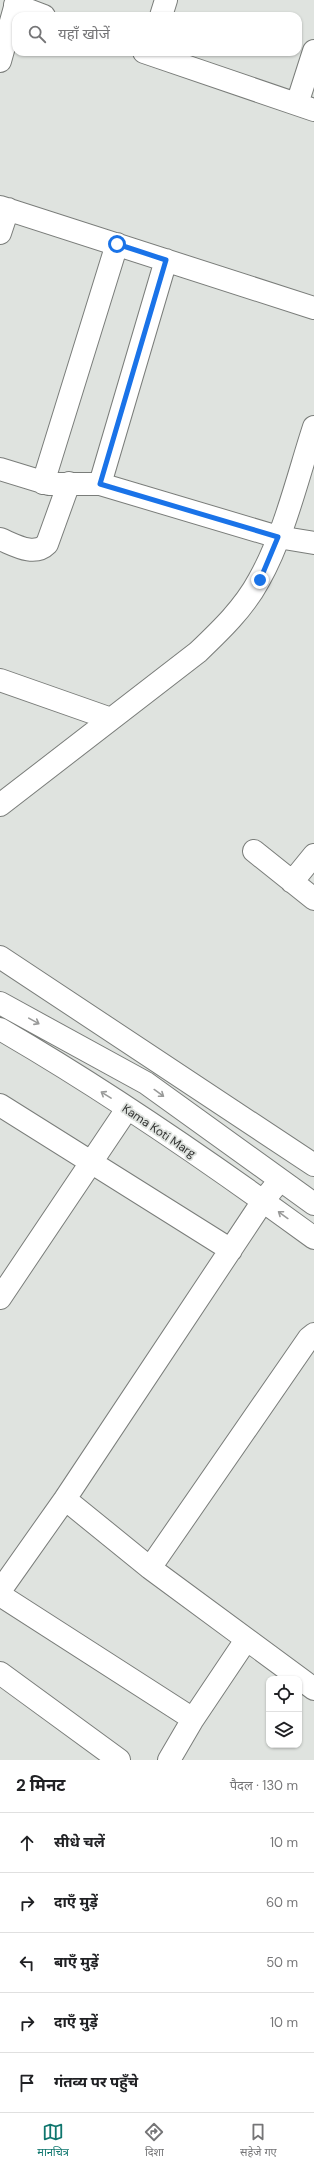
<!DOCTYPE html>
<html lang="hi">
<meta charset="utf-8">
<style>
:root{--surface:#fff;--page:#f6f6f6;--text:#202124;--muted:#757577;--line:#e0e0e0;--accent:#0f766e}
body{margin:0;font-family:"DM Sans","Noto Sans Devanagari",sans-serif;background:var(--page);color:var(--text)}
.controls{position:absolute;right:12px;bottom:12px;display:grid;overflow:hidden;border-radius:8px;box-shadow:0 1px 3px #0004}
.controls button{width:36px;height:36px;display:grid;place-items:center;padding:0;border:0;border-bottom:1px solid var(--line);background:var(--surface);color:var(--text);font:20px sans-serif}
.stop{position:absolute;width:12px;height:12px;margin:-9px;border:3px solid #1a73e8;border-radius:50%;background:#fff}
.stop.end{background:#1a73e8;border-color:#fff;box-shadow:0 1px 4px #0008}
.list{margin:0;padding:0;list-style:none}
h2{display:flex;justify-content:space-between;align-items:center;height:52px;margin:0;padding:0 16px;font-size:17px}
h2 small{font-size:13px;font-weight:400;color:var(--muted)}
.list li{display:grid;grid-template-columns:26px 1fr auto;gap:12px;align-items:center;box-sizing:border-box;height:60px;padding:0 16px;border-top:1px solid var(--line)}
.list b{display:block;font-size:15px;white-space:nowrap}
.list em{font-size:13px;font-style:normal;color:var(--muted)}
.icon{flex:none;width:22px;height:22px;fill:none;stroke:currentColor;stroke-width:2;stroke-linecap:round;stroke-linejoin:round}
.map{position:relative;flex:none;width:314px;height:1760px;overflow:hidden}
.search{position:absolute;background:var(--surface);box-shadow:0 1px 3px #0004;left:12px;right:12px;top:12px;height:44px;display:flex;align-items:center;gap:10px;box-sizing:border-box;padding:0 14px;border-radius:12px;color:var(--muted);font-size:15px}
.sheet{height:352px;background:var(--surface)}
nav{display:flex;justify-content:space-around;align-items:center;box-sizing:border-box;height:56px;border-top:1px solid var(--line);background:var(--surface);font-size:11px;color:var(--muted)}
nav a{display:grid;justify-items:center;gap:2px}
nav .on{color:var(--accent)}
.map>svg:first-child{display:block}
.lines{fill:none;stroke-linecap:round;stroke-linejoin:round}
.minor-casing{stroke:#7a7d7a;stroke-width:24}
.minor{stroke:#fff;stroke-width:22}
.oneway{stroke:#999a99}
.route{stroke:#1a73e8;stroke-width:5}
.labels{text-anchor:middle;dominant-baseline:central;stroke-width:3.5;stroke-linejoin:round;paint-order:stroke}
.street-label{font-size:12px;fill:#333433;stroke:#dfe3df}
</style>
<div class="map">
<svg width="314" height="1760" viewBox="0 0 314 1760">
<rect width="100%" height="100%" fill="#dfe3df"/>
<g class="lines">
<defs>
<path id="minor" d="M15,5L44,16
M161,16L166,0
M144,52L314,110
M0,61L17,0
M297,104L314,51
M0,207L314,308
M0,233L8,209
M0,469L49,484H100L278,537L314,543
M43,483L117,244
M100,484L166,260
M0,539C15,545 34,557 47,544L69,483
M0,680L111,719
M0,805L198,652C221,630 244,608 259,580C284,536 298,476 314,427
M254,851L314,899
M292,882L314,855
M0,957L314,1165
M0,1003L146,1083L314,1204
M0,1029C109,1092 213,1164 314,1238
M0,1105L231,1250
M0,1298L127,1109
M65,1499L150,1568L314,1689
M150,1568L309,1338L314,1334
M0,1591L65,1499L263,1201L280,1180
M0,1595L193,1719
M0,1673L119,1760
M169,1760L193,1719L246,1640"/>
</defs>
<use href="#minor" class="minor-casing"/>
<use href="#minor" class="minor"/>
</g>
<defs><path id="oneway-shaft" d="M-6 0H5M1.5-3L5.5 0L1.5 3" fill="none" stroke-width="1.6" stroke-linecap="round" stroke-linejoin="round"/></defs>
<g class="oneway">
<use href="#oneway-shaft" transform="translate(34 1021) rotate(29)"/>
<use href="#oneway-shaft" transform="translate(159 1093) rotate(36)"/>
<use href="#oneway-shaft" transform="translate(106 1095) rotate(-148)"/>
<use href="#oneway-shaft" transform="translate(283 1215) rotate(-144)"/>
</g>
<g class="lines">
<path class="route" d="M117,244L166,260L100,484L278,537L260,580"/>
</g>
<g class="labels">
<g class="street-label">
<text transform="translate(159 1131) rotate(34)">Kama Koti Marg</text>
</g>
</g>
</svg>
<div class="controls">
<button><svg class="icon" aria-label="locate" viewBox="0 0 24 24"><circle cx="12" cy="12" r="6"/><path d="M12 2v4M12 18v4M2 12h4M18 12h4"/></svg></button>
<button><svg class="icon" aria-label="layers" viewBox="0 0 24 24"><path d="M12 4l9 5-9 5-9-5zM3 14l9 5 9-5"/></svg></button>
</div>
<div class="stop" style="left:117px;top:244px"></div>
<div class="stop end" style="left:260px;top:580px"></div>
<div class="search"><svg class="icon" aria-label="search" viewBox="0 0 24 24"><circle cx="10" cy="10" r="6"/><path d="M15 15l6 6"/></svg>यहाँ खोजें</div>
</div>
<section class="sheet">
<h2>2 मिनट<small>पैदल · 130 m</small></h2>
<ul class="list">
<li><svg class="icon" aria-label="ahead" viewBox="0 0 24 24"><path d="M12 20V5M6 11l6-6 6 6"/></svg><div><b>सीधे चलें</b></div><em>10 m</em></li>
<li><svg class="icon" aria-label="right" viewBox="0 0 24 24"><path d="M7 20v-9h11M14 6l5 5-5 5"/></svg><div><b>दाएँ मुड़ें</b></div><em>60 m</em></li>
<li><svg class="icon" aria-label="left" viewBox="0 0 24 24"><path d="M17 20v-9H6M10 6l-5 5 5 5"/></svg><div><b>बाएँ मुड़ें</b></div><em>50 m</em></li>
<li><svg class="icon" aria-label="right" viewBox="0 0 24 24"><path d="M7 20v-9h11M14 6l5 5-5 5"/></svg><div><b>दाएँ मुड़ें</b></div><em>10 m</em></li>
<li><svg class="icon" aria-label="arrive" viewBox="0 0 24 24"><path d="M6 21V4h12l-3 4 3 4H6"/></svg><div><b>गंतव्य पर पहुँचे</b></div></li>
</ul>
</section>
<nav>
<a class="on"><svg class="icon" aria-label="map" viewBox="0 0 24 24"><path d="M3 6l6-2 6 2 6-2v14l-6 2-6-2-6 2zM9 4v14M15 6v14"/></svg>मानचित्र</a>
<a><svg class="icon" aria-label="directions" viewBox="0 0 24 24"><path d="M12 3l9 9-9 9-9-9zM9 14v-3h6M13 9l2 2-2 2"/></svg>दिशा</a>
<a><svg class="icon" aria-label="saved" viewBox="0 0 24 24"><path d="M7 4h10v16l-5-4-5 4z"/></svg>सहेजे गए</a>
</nav>
